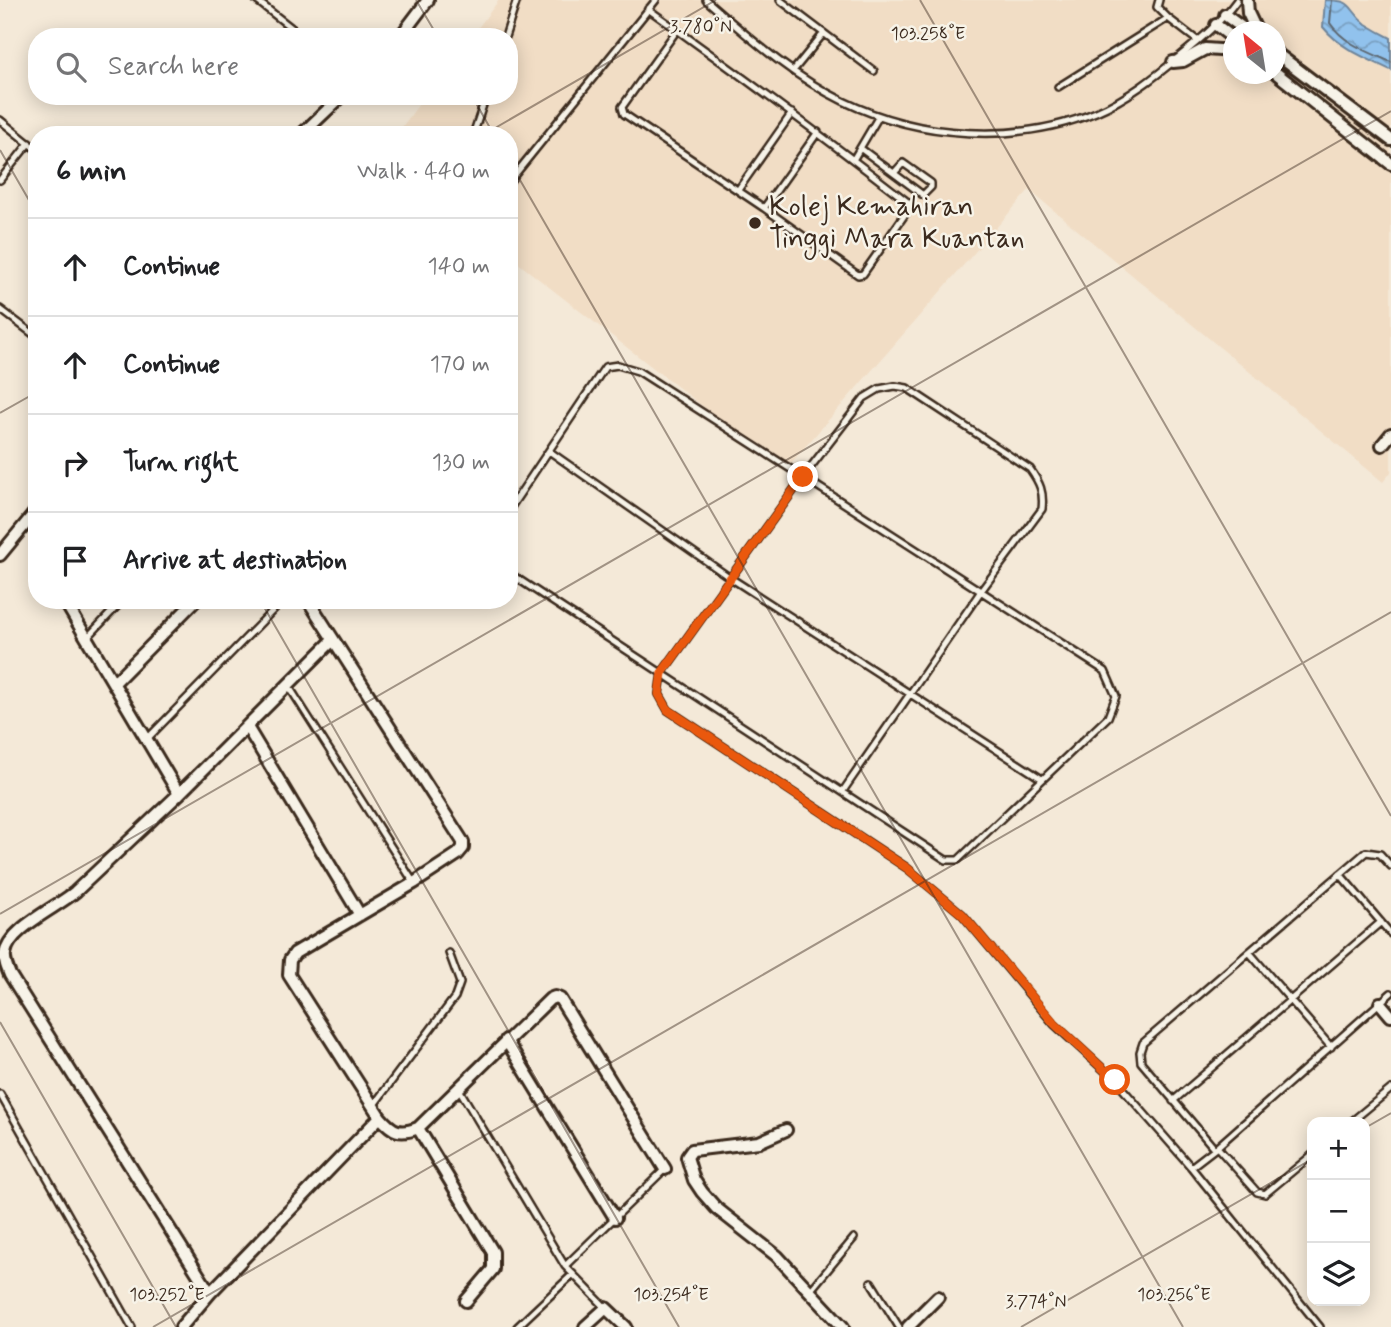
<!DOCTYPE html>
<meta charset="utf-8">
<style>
:root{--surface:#fff;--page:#f2f2f2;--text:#202124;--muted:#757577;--line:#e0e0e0}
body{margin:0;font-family:Mynerve,sans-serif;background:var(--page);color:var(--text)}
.controls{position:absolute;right:21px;bottom:21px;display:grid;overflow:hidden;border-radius:14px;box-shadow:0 4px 18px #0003}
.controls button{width:63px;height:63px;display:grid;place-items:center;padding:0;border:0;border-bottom:2px solid var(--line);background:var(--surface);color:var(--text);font:35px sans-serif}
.compass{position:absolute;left:1223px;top:21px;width:63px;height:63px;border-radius:50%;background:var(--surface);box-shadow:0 4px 18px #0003;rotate:330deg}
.stop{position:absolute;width:21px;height:21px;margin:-16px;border:5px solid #ea580c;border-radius:50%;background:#fff}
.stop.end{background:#ea580c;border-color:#fff;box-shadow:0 2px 7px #0008}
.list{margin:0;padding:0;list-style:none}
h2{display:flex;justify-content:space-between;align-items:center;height:91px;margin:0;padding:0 28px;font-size:30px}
h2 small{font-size:23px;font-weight:400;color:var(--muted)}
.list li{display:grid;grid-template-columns:46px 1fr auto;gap:21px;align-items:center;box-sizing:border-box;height:98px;padding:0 28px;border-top:2px solid var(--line)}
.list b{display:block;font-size:26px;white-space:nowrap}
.list em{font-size:23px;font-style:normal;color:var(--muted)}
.icon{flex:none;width:38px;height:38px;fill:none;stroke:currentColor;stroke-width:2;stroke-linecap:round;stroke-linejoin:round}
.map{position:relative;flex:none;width:1391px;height:1327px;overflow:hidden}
.search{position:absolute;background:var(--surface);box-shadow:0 4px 18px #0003;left:28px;top:28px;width:490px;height:77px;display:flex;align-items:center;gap:18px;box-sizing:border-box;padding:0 24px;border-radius:28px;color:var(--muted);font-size:26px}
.panel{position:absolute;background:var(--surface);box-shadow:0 4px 18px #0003;left:28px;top:126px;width:490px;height:483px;border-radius:28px}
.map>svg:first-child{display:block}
.built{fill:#f1ddc5;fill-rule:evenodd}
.water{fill:url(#water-waves);stroke:#6f859a;stroke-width:2}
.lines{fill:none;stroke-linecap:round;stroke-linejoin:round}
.shore{stroke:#5d6771;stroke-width:2}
.service-casing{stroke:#3b2a1e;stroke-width:10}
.minor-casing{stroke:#3b2a1e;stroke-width:16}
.service{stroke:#f7f3e8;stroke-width:5}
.minor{stroke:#f7f3e8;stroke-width:10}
.route{stroke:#ea580c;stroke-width:9}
.ticks{fill:none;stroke:#3b2a1e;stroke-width:2;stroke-opacity:0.45}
.poi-dot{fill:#3b2a1e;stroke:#f7f3e8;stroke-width:2.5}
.labels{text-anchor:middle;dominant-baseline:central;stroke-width:5;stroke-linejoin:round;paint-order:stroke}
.poi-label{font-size:28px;fill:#3b2a1e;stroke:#f7f3e8;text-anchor:start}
.ticks-label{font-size:18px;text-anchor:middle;fill:#3b2a1e;stroke:#f7f3e8;stroke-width:5;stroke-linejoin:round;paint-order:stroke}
</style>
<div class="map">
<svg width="1391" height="1327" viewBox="0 0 1391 1327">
<defs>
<pattern id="water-waves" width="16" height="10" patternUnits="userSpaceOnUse" patternTransform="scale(1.75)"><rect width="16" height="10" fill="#91c2ed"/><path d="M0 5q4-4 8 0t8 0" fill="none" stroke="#789ebf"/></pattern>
</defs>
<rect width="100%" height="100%" fill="#f4e9d8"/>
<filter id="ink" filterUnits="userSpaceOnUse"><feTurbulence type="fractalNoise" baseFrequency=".0143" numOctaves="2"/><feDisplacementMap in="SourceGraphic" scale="14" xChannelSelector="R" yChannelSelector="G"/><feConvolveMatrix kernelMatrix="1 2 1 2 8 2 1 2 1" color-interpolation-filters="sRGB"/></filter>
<g filter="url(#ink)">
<path class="built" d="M499,0H1391V472L1383,482L1029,190L785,470L509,256V135H396L425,96H509V37H471ZM1234,32H1276V74H1234Z"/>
<path class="water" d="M1325,0C1356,0 1346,8 1366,24C1374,29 1383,34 1391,38V70C1366,58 1341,49 1323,27Z"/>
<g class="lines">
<path class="shore" d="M1332,0L1330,23C1344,44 1369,52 1391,62"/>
<defs>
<path id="service" d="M256,0L303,37
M706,0C749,37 791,76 843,101C919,138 1017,145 1096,112C1127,99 1155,77 1180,56C1201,39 1221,22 1237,0
M780,0L874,71
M1159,0L1157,7L1168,18
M648,9C736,72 823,136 909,203L908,210L863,274L858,275L764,208L624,114L622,107L677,30
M505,37L517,0
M793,71L824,33
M1058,87L1168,18L1198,41
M0,120L37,150
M473,135L486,96
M860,148L923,195L931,187V183L903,163L894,173
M853,160L879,116
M0,180L29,143
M509,182L656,0
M738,190L792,113
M764,208L818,132
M0,309L37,337
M549,451L729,577L1042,779
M509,510L605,367L618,365L638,371L1105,671L1116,696L1108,717L958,860H946L509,573
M87,638L123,600
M288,685L414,883
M148,738L283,600
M843,791L981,591L1042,509C1044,492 1040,483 1030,469L907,388L895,386L879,389L864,398L803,477L662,673L659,694L668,710L907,868L962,914L1054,1024L1115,1080L1191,1167L1320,1327
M1340,874L1391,934
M1249,952L1331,1047
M459,1089L565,1266
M0,1094L132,1327
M1173,1101L1381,922
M373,1106L455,997L460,983L449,953
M1351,1122L1391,1089
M1217,1147L1257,1192L1265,1194L1312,1155
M1214,1148L1141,1062L1140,1052L1143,1043L1366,852L1380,854L1391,866
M1191,1167L1217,1147L1391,993
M871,1282L899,1327
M810,1291L854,1238
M606,1308L565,1266L664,1170
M517,1327L573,1274"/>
<path id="minor" d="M1247,0L1248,13L1257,32
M1225,15L1248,32
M1216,25L1234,39
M400,37L428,0
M1276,53L1391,140
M1173,62L1183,61L1205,49L1234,51
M1276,73L1391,164
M301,135L342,96
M1382,445L1391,434
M0,555L37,510
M64,600L179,794
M308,600L463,842V848L458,854L414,883L295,953L290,960L289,975L380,1117C393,1132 400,1135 418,1128L550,999L555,997L560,999L665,1169
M115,682L196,600
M247,727L360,915
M1380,1003L1391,1016
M506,1040L615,1218
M418,1128L493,1252V1269L466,1301
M786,1130L759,1142L692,1150L687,1157L694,1180L702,1192L716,1208L777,1256L843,1327
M210,1293L10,975C7,968 4,961 5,954C8,929 56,908 75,892L179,794L333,640
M181,1327L210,1293L380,1117
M585,1327L606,1308L626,1327
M908,1327L938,1297"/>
</defs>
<use href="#service" class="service-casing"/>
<use href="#minor" class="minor-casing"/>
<use href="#service" class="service"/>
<use href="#minor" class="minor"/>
</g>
</g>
<g class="lines" filter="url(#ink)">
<path class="route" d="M803,477L662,673L659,694L668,710L907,868L962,914L1055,1024L1115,1080"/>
</g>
<path class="ticks" d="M416,0L438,37M920,0L1391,816M472,96L494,135M483,135L716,0M0,150L37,214M509,161L1183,1327M0,413L37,392M260,600L679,1327M0,914L1391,111M0,1022L176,1327M1365,1128L1391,1113M153,1327L1391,612M1021,1327L1312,1159"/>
<circle class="poi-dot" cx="755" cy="223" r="7"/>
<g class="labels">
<g class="poi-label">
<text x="769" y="207">Kolej Kemahiran<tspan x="769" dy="32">Tinggi Mara Kuantan</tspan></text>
</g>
</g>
<g class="ticks-label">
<text x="701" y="32">3.780°N</text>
<text x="928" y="39">103.258°E</text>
<text x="167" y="1300">103.252°E</text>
<text x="671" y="1300">103.254°E</text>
<text x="1174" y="1300">103.256°E</text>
<text x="1036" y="1307">3.774°N</text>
</g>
</svg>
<div class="controls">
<button>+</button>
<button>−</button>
<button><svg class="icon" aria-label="layers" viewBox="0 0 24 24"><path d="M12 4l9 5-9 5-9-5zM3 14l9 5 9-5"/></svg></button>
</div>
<svg class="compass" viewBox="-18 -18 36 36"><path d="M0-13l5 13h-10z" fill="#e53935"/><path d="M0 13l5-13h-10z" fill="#757577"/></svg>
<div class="stop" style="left:1115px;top:1080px"></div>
<div class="stop end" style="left:803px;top:477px"></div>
<div class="search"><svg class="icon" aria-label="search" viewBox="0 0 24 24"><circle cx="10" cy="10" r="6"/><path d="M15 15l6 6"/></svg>Search here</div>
<section class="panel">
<h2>6 min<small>Walk · 440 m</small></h2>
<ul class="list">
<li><svg class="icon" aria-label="ahead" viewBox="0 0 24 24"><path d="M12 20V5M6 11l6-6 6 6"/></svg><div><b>Continue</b></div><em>140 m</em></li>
<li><svg class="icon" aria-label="ahead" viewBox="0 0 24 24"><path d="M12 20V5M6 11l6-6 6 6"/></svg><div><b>Continue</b></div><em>170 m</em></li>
<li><svg class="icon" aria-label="right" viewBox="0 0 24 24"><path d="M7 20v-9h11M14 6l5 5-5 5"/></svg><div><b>Turn right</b></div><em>130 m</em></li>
<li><svg class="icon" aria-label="arrive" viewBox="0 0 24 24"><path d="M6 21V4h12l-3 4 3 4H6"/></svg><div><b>Arrive at destination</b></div></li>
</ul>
</section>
</div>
